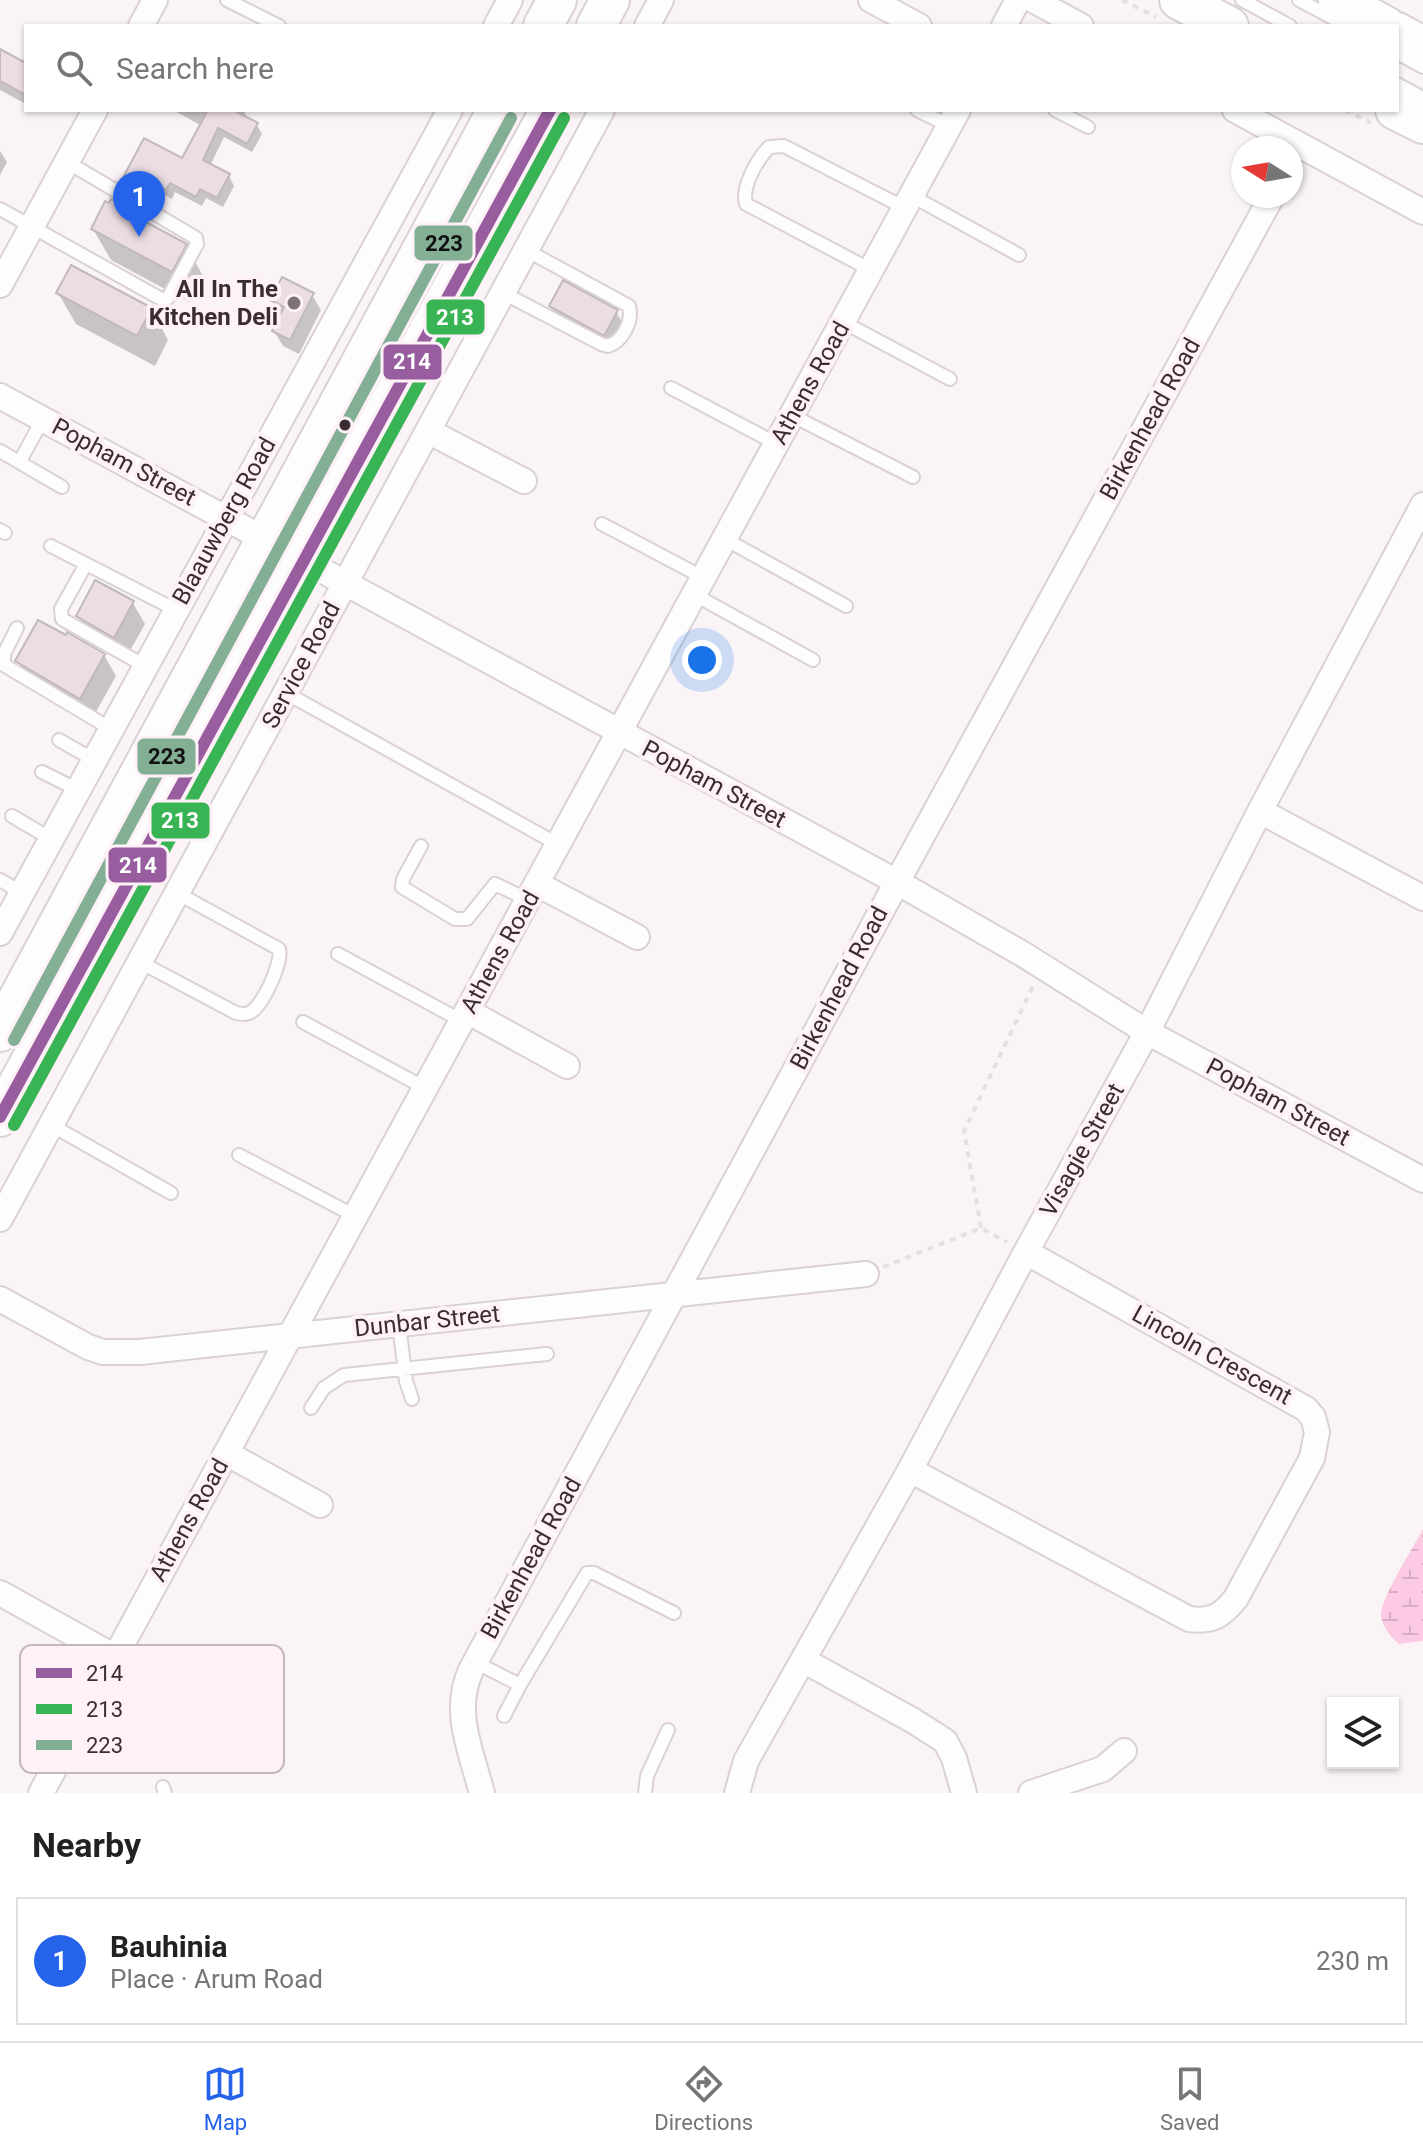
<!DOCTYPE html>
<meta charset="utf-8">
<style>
:root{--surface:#fff;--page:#f6f6f6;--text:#222;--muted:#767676;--line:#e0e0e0;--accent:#2563eb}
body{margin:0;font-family:Roboto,sans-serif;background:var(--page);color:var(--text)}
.controls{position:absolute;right:24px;bottom:24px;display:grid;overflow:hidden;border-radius:0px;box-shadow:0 2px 6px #0004}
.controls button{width:72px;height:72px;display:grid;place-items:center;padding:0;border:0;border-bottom:2px solid var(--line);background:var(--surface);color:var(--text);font:40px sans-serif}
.compass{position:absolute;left:1231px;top:136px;width:72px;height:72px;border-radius:50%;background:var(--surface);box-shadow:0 2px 6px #0004;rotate:281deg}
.you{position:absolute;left:702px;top:660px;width:28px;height:28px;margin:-20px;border:6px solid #fff;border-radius:50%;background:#1a73e8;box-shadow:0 0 0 12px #1a73e833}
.badge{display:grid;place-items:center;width:52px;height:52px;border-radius:50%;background:var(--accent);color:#fff;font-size:26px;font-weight:700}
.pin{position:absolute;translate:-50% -66px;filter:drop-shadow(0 2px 4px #0008)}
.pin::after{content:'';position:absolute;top:42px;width:28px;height:24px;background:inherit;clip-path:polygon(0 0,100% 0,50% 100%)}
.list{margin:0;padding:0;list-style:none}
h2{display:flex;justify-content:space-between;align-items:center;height:104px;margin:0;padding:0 32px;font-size:34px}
h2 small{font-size:26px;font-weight:400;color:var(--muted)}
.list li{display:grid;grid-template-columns:52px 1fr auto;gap:24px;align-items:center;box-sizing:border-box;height:128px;margin:0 16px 16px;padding:0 16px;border:2px solid var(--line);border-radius:0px}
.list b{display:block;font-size:30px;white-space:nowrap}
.list p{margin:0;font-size:26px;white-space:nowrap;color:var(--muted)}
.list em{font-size:26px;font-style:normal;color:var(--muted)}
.icon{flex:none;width:44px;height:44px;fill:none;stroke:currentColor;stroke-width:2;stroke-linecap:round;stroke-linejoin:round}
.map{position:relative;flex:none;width:1423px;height:1793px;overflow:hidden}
.search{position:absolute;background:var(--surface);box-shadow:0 2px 6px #0004;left:24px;right:24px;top:24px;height:88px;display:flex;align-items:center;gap:20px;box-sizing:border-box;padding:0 28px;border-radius:0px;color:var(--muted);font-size:30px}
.sheet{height:248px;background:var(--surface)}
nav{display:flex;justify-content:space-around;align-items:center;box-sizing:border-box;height:112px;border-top:2px solid var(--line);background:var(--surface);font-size:22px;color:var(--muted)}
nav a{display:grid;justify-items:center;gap:4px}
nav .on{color:var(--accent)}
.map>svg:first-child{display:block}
.wetland{fill:url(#wetland-marsh)}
.shadow{fill:#0003}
.building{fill:#ebdde3;stroke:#c1b9bd;stroke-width:2}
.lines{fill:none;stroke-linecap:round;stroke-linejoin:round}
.service-casing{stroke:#dad1d5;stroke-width:16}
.minor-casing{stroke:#dad1d5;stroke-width:28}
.primary-casing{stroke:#dad1d5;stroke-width:42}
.path{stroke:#e2e0e1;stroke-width:4;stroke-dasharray:6 6;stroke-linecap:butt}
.service{stroke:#fefdfe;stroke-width:12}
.minor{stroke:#fefdfe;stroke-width:24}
.primary{stroke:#fefdfe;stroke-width:38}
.bus-1-casing{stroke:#fef1f7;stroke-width:18}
.bus-2-casing{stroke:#fef1f7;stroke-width:18}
.bus-3-casing{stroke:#fef1f7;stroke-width:18}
.bus-1{stroke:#975d9e;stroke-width:12}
.bus-2{stroke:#38b454;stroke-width:12}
.bus-3{stroke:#83af95;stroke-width:12}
.poi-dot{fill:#7d7378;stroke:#fef1f7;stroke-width:3}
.bus-dot{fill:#392d33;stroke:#fef1f7;stroke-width:3}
.labels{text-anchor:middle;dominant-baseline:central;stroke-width:8;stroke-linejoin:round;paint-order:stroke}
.poi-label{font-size:24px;font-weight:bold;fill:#392d33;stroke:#fef1f7;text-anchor:end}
.street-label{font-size:24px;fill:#392d33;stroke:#fef1f7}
.key{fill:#fef1f7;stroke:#c3b6bc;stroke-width:2}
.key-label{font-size:22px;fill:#392d33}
.line-badge{stroke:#fef1f7;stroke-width:3}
.badge-label{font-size:22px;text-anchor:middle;font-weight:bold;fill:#fff}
.pale-badge-label{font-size:22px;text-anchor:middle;font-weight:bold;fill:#111}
</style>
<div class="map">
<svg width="1423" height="1793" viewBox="0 0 1423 1793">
<defs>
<pattern id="wetland-marsh" width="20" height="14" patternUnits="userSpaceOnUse" patternTransform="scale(2)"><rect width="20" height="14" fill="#fccae3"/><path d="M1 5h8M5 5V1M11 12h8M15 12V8" fill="none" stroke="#d9aec3"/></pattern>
</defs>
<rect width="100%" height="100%" fill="#fbf4f7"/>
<path class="wetland" d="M1423,1529V1641L1399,1644C1391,1637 1383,1628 1381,1617C1379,1600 1414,1547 1423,1529Z"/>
<path class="shadow" d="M0,51L26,65V104L0,90Z
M173,110H244L248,120L256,124L262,134L252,152L224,137L210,166L229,176L234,186L223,207L206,198L202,206L175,192L172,199L150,187L143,201L128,192L122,183L183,161L202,126Z
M0,151L7,162L0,175Z
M127,210L131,216L186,245L203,276L189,302L111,260L93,229Z
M58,293L151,309L168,340L155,366L76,324Z
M312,295L321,310L299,354L283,346L274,331L282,315L273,300Z
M551,306L616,312L625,327L613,350L560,322Z
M133,603L145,624L127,656L90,637L78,616Z
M104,655L116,676L92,719L30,682L18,661Z"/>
<path class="building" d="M0,49L26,63V95L0,81Z
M208,110H233L258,123L247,144L218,128L203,160L230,174L217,198L200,189L196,197L170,183L166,190L144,178L137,193L120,183L144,138L182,158Z
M111,199L129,209L127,212L187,244L172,272L91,229L105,201L109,203Z
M71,265L152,308L137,336L56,293Z
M282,277L314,293L290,340L272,331L284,307L270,300Z
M563,280L618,310L604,336L549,306Z
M95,580L134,601L114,638L76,616Z
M38,620L66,635L67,632L105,654L80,699L15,661Z"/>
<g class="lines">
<defs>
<path id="service" d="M227,0L279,26
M1242,0L1290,26
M1299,0L1342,23
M1403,56L1423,67
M1397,84L1423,98
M917,110L950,126
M1055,110L1088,127
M912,196L1019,255
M0,209L163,300L168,298L197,244L196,238L67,162
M871,270L746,204C741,187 757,160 769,147L784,146L905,208
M503,293L601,344L608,346C623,341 633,321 629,306L526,250
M843,322L950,379
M671,388L777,444
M793,416L913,477
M0,451L62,487
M20,461L43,419
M602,524L704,578
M0,530L5,533
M725,539L846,606
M51,546L176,610
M86,564L61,609L62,619L145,666
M695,595L813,660
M17,628L4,654V665L111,729
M286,693L559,845
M59,740L94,760
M42,772L78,790
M12,816L51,839
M421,846L403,879L402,887L455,919H467L495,884L529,900
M0,880L22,893
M338,954L462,1021
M140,962L236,1013C242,1014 244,1015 249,1013C262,1008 283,962 279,949L177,893
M303,1022L425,1088
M51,1125L171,1193
M239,1155L355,1216
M399,1324L406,1381L412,1399
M311,1408L324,1388L344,1375L547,1354
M475,1662L520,1685L504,1716
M520,1685L587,1573H594L674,1613
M163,1787L165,1793
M645,1793L647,1776L668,1730"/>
<path id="minor" d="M871,0L919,26
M1033,0L1081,26
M141,26L155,0
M496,26L510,0
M647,26L661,0
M1004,26L1018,0
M1235,110L1423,212
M0,285L95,110
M0,396L897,882L1021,953L1147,1032L1423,1180
M428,431L524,481
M1260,811L1423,898
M537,884L637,937
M0,933L450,110
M467,1011L567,1066
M0,1219L602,110
M0,1299L88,1347L103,1352H140L866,1274
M226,1453L320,1505
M910,1470L1189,1619C1212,1622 1222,1616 1236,1598L1312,1458L1317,1432L1313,1417L1306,1409L1026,1252
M0,1593L115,1657
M803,1660L912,1720L945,1741L954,1758L964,1793
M41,1793L958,110
M482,1793C471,1751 452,1711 471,1670L897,882L1272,196
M737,1793L746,1761L910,1470L1026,1252L1147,1032L1260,811L1423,505
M1031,1793L1103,1769L1124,1751"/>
<path id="primary" d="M1179,0L1229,26
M1338,0L1386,26
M543,26L557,0
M596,26L610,0
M1397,32L1423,46
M1395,110L1423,124
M0,1032L497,110
M0,1117C183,782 365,445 550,110"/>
</defs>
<use href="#service" class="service-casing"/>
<use href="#minor" class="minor-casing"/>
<use href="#primary" class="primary-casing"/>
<path class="path" d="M1122,0L1156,17
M1345,110L1371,123
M981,1228L964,1131L1034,984
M883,1267L981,1228L1007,1242"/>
<use href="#service" class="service"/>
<use href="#minor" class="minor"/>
<use href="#primary" class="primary"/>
<defs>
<path id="bus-1" d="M0,1117L550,110"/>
<path id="bus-2" d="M14,1125L564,118"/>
<path id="bus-3" d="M14,1040L511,118"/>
</defs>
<use href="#bus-1" class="bus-1-casing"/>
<use href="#bus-2" class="bus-2-casing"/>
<use href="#bus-3" class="bus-3-casing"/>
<use href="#bus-1" class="bus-1"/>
<use href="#bus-2" class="bus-2"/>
<use href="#bus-3" class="bus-3"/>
</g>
<circle class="poi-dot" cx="294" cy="303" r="8"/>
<circle class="bus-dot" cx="345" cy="425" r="7"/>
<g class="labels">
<g class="poi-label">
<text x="278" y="289">All In The<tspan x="278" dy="28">Kitchen Deli</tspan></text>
</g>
<g class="street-label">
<text transform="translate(810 383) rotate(-61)">Athens Road</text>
<text transform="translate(1150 419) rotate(-61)">Birkenhead Road</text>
<text transform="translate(124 462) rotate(28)">Popham Street</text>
<text transform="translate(224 521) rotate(-61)">Blaauwberg Road</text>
<text transform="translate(301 665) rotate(-62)">Service Road</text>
<text transform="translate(714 784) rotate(28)">Popham Street</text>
<text transform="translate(500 952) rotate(-61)">Athens Road</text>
<text transform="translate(839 988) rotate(-62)">Birkenhead Road</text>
<text transform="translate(1278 1102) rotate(28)">Popham Street</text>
<text transform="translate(1082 1150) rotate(-61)">Visagie Street</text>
<text transform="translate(427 1321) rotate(-6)">Dunbar Street</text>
<text transform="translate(1212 1355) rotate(29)">Lincoln Crescent</text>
<text transform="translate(189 1520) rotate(-61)">Athens Road</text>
<text transform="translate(531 1558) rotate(-61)">Birkenhead Road</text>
</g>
</g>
<rect x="20" y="1645" width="264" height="128" rx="12" class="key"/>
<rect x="36" y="1668" width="36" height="10" fill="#975d9e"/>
<rect x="36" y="1704" width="36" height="10" fill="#38b454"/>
<rect x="36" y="1740" width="36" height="10" fill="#83af95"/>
<g class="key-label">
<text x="86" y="1681">214</text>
<text x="86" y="1717">213</text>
<text x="86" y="1753">223</text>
</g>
<g class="line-badge">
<rect x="413" y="224" width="61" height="38" rx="8" fill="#83af95"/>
<rect x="425" y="298" width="61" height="38" rx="8" fill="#38b454"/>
<rect x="382" y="343" width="61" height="38" rx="8" fill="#975d9e"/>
<rect x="136" y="737" width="61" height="39" rx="8" fill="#83af95"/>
<rect x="150" y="801" width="61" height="39" rx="8" fill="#38b454"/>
<rect x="107" y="846" width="61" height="38" rx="8" fill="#975d9e"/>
</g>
<g class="badge-label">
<text x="455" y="325">213</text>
<text x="412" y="369">214</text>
<text x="180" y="828">213</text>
<text x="138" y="873">214</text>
</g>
<g class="pale-badge-label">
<text x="444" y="251">223</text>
<text x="167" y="764">223</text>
</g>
</svg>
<div class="controls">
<button><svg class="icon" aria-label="layers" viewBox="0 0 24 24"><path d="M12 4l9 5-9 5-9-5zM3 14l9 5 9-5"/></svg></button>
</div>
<svg class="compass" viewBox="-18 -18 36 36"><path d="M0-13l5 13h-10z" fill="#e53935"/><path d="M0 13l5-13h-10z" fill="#767676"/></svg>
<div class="you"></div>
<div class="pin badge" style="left:139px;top:237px">1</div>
<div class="search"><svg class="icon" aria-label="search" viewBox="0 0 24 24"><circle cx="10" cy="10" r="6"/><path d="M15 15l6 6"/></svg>Search here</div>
</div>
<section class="sheet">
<h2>Nearby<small></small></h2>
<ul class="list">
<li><span class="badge">1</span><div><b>Bauhinia</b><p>Place · Arum Road</p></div><em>230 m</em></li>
</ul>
</section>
<nav>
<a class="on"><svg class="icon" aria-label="map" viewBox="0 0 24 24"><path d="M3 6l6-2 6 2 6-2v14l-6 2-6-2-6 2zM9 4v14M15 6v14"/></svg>Map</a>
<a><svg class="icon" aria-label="directions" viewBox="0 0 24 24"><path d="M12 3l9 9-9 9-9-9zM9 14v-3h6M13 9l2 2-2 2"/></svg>Directions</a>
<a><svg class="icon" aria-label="saved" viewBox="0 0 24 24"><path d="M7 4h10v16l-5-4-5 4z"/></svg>Saved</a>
</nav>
